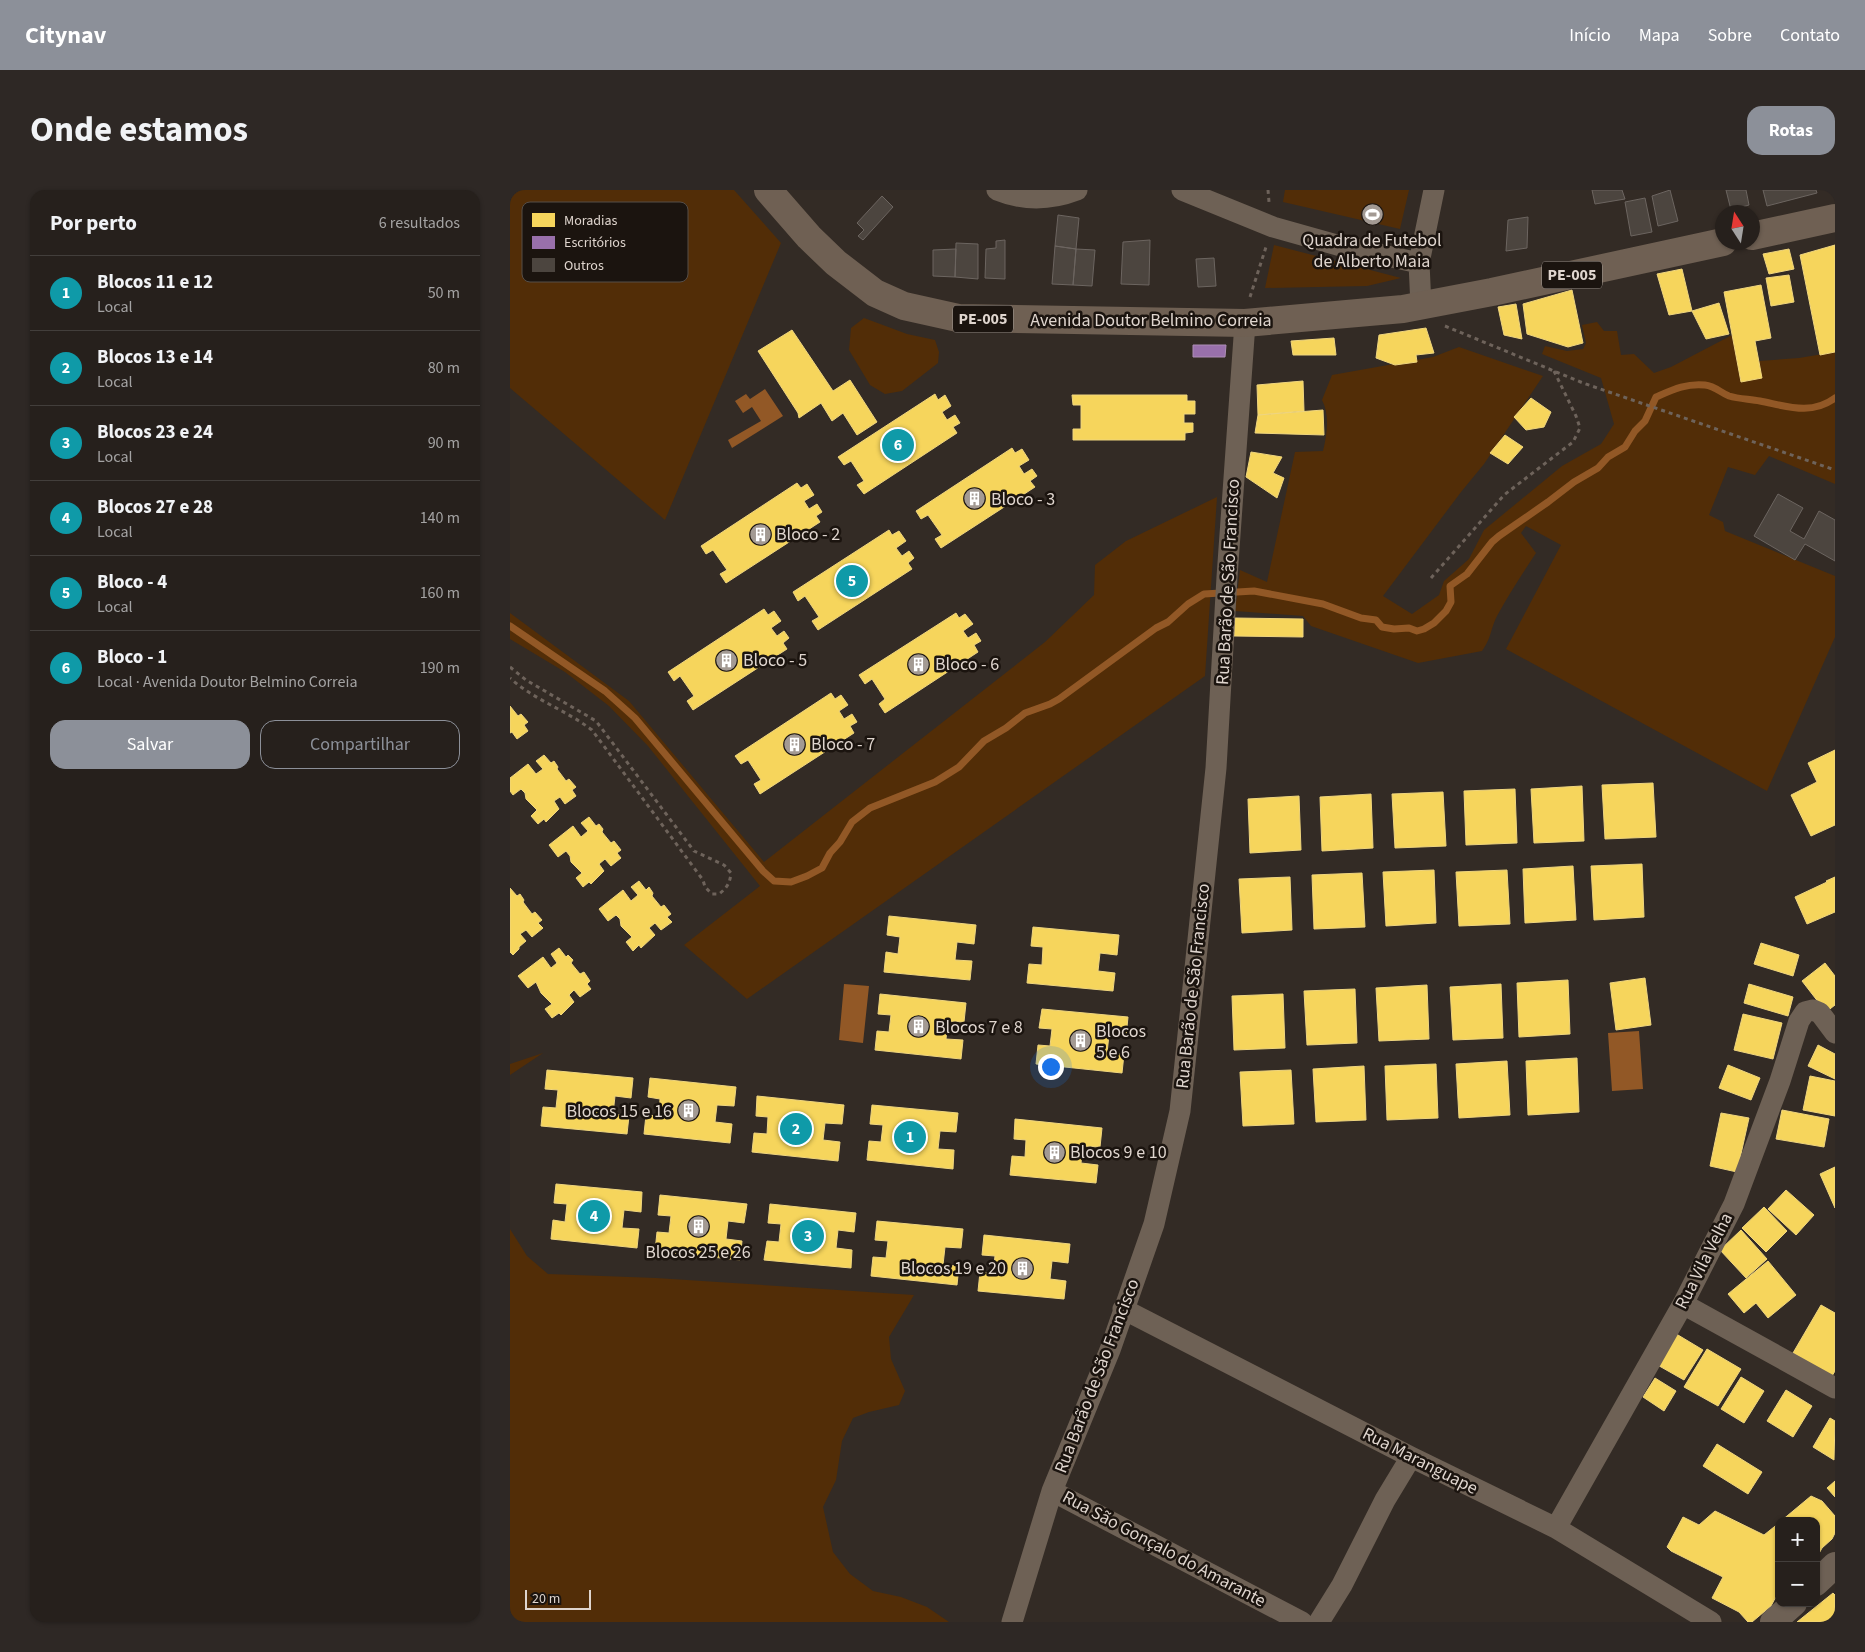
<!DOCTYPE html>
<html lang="pt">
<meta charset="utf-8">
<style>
:root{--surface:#26201c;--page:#2e2825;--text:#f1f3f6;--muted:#a4a3a3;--line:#423e3b;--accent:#8c9099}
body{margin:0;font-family:"Source Sans 3",sans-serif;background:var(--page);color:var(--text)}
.controls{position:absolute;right:15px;bottom:15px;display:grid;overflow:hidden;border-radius:10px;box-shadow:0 1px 4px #0004}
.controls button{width:45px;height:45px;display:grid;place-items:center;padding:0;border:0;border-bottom:1px solid var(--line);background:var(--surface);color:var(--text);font:25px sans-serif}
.compass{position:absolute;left:1205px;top:15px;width:45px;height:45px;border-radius:50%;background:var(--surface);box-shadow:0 1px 4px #0004;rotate:348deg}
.scale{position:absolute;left:15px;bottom:12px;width:66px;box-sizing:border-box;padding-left:5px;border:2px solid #dfd5ce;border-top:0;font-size:14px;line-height:18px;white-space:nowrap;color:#dfd5ce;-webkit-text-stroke:4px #1b140f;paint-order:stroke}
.you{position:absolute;left:540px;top:876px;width:18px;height:18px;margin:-12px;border:4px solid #fff;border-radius:50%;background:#1a73e8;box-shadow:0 0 0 8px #1a73e833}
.badge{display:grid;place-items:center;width:32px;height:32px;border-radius:50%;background:var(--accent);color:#fff;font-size:16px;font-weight:700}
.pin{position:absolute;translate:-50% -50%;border:2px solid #fff;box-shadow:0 1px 5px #0006}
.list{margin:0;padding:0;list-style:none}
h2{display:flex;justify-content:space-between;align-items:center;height:65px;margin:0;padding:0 20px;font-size:21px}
h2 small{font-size:16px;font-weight:400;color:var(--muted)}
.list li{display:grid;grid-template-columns:32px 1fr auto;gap:15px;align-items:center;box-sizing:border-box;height:75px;padding:0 20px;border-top:1px solid var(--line)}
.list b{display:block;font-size:19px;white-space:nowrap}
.list p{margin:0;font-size:16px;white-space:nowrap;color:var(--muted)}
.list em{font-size:16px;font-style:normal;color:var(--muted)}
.actions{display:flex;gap:10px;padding:15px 20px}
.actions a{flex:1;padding:11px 0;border:1px solid var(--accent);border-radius:15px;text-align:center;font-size:18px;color:var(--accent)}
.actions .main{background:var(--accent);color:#fff}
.map{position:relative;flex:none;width:1325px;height:1432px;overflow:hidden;border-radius:15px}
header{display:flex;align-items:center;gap:30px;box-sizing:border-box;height:70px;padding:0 25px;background:var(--accent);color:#fff}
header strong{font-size:24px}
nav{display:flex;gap:28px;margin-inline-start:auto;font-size:18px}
.intro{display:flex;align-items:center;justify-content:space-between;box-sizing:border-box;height:120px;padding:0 30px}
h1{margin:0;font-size:35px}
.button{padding:12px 22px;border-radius:15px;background:var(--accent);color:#fff;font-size:18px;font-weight:700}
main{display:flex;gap:30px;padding:0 30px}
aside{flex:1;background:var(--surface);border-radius:15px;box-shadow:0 1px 4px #0004}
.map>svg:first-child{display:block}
.green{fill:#522d07}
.water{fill:#925826}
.homes{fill:#f6d55c;stroke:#efd57e}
.offices{fill:#9970ab;stroke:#ae8eb6}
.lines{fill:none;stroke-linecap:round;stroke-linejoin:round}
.stream{stroke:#925826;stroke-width:7}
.building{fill:#4c453f;stroke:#6c6560}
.path{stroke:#6e635b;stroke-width:3;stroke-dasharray:4 4;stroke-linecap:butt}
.minor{stroke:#6e6155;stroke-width:21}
.tertiary{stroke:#6e6155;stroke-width:26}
.primary{stroke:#6f6053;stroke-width:28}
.labels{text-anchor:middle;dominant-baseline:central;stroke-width:5;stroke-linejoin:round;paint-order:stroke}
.shield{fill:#1b140f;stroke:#a49b95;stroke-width:1}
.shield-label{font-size:16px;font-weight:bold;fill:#dfd5ce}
.poi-label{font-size:18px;fill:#dfd5ce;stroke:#1b140f;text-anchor:start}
.street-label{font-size:18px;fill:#dfd5ce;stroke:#1b140f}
.key{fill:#1b140f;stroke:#564e48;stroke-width:1}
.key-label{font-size:14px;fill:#dfd5ce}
</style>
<header>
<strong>Citynav</strong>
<nav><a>Início</a><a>Mapa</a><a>Sobre</a><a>Contato</a></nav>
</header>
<div class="intro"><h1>Onde estamos</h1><a class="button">Rotas</a></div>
<main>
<aside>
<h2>Por perto<small>6 resultados</small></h2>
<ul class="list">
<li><span class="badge" style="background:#0f9aa8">1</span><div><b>Blocos 11 e 12</b><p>Local</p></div><em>50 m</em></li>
<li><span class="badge" style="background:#0f9aa8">2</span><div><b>Blocos 13 e 14</b><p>Local</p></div><em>80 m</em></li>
<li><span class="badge" style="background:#0f9aa8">3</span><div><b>Blocos 23 e 24</b><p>Local</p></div><em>90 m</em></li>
<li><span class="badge" style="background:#0f9aa8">4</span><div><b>Blocos 27 e 28</b><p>Local</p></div><em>140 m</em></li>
<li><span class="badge" style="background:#0f9aa8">5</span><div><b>Bloco - 4</b><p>Local</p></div><em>160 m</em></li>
<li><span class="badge" style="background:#0f9aa8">6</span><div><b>Bloco - 1</b><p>Local · Avenida Doutor Belmino Correia</p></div><em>190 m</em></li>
</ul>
<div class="actions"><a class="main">Salvar</a><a>Compartilhar</a></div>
</aside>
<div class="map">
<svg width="1325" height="1432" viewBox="0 0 1325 1432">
<rect width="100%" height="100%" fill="#332b25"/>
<path class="green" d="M5,0H224L271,53L155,330L0,198V9Z
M775,0H899L890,39L773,12Z
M764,55L891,88L857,96L755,98Z
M354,128L397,144L425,150L429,162L428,173L392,201L375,204L360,195L339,160L341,138Z
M1087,132L1094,141H1107L1111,165L1124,164L1144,183L1161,177L1226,143L1236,172L1289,168L1325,162V294L1259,266L1245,285L1218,277L1199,325L1213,332L1215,341L1325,386V447L1257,601L996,459L1051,355L1016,336L1011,343L1026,363C1012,384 999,404 987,426C980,440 982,447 972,461L908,473L801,436L793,426L725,421L730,380L757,392L785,262L813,261C817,245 820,225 812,210L822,185L923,167L949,157L1033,186L974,274L951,302L873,406L902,424L929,405L934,391L959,369L974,340L1052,276L1091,254L1104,234L1091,188L1032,164L1035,156L1057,161L1073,159L1076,153L1072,135Z
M707,307L695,486L237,809L174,755L250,696L138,556L99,516L55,482L0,449V423L119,511L254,672L535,452L584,405L585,375L616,351Z
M33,863L0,885V874Z
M0,1039L17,1066L38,1084L146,1088L404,1105L379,1147L381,1169L395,1201L389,1215L359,1222L343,1228L332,1251L326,1290L313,1317L323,1362L340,1384L363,1401L391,1407L417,1417L439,1432H0Z"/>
<path class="water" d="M255,199L273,226L222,258L218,250L251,231L242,217L233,223L225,211L236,204L240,209Z
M334,794L359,796L353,853L329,850Z
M1129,841L1133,899L1102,901L1098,843Z"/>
<path class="homes" d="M1325,55V162L1310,165L1290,65Z
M1279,59L1284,79L1259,84L1253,64Z
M1172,79L1182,121L1159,125L1147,84Z
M1279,85L1284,112L1261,116L1256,88Z
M1251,95L1261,148L1245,151L1252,188L1231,192L1214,102Z
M1062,100L1073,153L1058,157L1017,144L1013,114Z
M1209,113L1219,144L1196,149L1182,121Z
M1006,114L1012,149L994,145L988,117Z
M916,138L924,163L906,165L907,172L885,175L866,168L869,145Z
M282,140L323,201L340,190L367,232L347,245L333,223L322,231L311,213L289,228L288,223L248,161Z
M824,148L826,165H783L781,151Z
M793,191L794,221L748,225L747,195Z
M425,204L428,210L435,205L441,216L432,222L437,230L445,225L450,233L443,237L447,243L354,304L347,295L354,291L341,271L334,275L328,267Z
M562,205H677V211H685V224H674V233H683V242L675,243V250H563V239H571V215H563Z
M1021,208L1041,222L1034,237L1016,240L1004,227Z
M813,220L814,245L745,243L748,225Z
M995,245L1013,257L998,274L980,263Z
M502,258L505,263L512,259L519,270L509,276L514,284L522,279L527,286L520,291L525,297L431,358L425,349L432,345L418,325L411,329L406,321Z
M741,262L772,267L763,283L774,288L767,308L736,287Z
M287,293L291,298L297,294L304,305L294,311L299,319L307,314L312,322L306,326L310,332L216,393L210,384L217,380L203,360L196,364L191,356Z
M379,340L382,345L389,341L396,351L386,358L392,366L399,361L404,368L398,373L402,379L308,440L302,431L309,427L295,406L288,411L283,402Z
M254,419L258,425L264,421L271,431L261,438L267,446L274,441L279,448L273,453L277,459L183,520L177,511L184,506L170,486L164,491L158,482Z
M446,423L449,428L455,424L463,434L453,441L458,448L466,443L471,451L464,455L468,462L375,523L369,514L375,509L362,489L355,494L349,485Z
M725,428L793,429V447L724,446Z
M321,503L325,509L331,505L338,515L329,521L334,529L342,524L347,532L340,536L344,543L250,604L244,594L251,590L238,570L231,574L225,566Z
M0,516L8,526L11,524L18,532L14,535L18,541L7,549L2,542L0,543Z
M1325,560V635L1301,646L1281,605L1307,592L1298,573Z
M34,565L41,573L44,571L48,577L47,579L56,591L59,589L66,597L62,600L66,606L55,614L50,607L44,611L49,619L36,632L34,629L28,634L21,626L27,620L16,609L15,603L11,599L3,605L0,601V588L18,574L26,584L33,579L26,571Z
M1143,593L1146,647L1095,649L1092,595Z
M1072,596L1074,651L1024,653L1021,599Z
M1005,599L1007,653L956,655L954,601Z
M933,602L936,656L885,658L882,604Z
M861,604L863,658L812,661L810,607Z
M789,606L791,660L740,663L738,609Z
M79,627L86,636L89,634L93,639L92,642L101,653L104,651L111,660L107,663L111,668L101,676L95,669L89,674L94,681L81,694L79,692L73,697L66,688L72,683L61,672L60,666L56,661L48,667L39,655L63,636L71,647L78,641L71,633Z
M1132,674L1134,727L1084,730L1081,676Z
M1063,676L1066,730L1015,733L1013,679Z
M924,680L926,733L876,736L873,682Z
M997,680L1000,734L949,736L946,682Z
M852,683L855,737L804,739L802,685Z
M780,687L782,740L732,743L729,689Z
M1325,687V722L1297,734L1285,707L1317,692L1316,691Z
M129,691L136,700L139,697L143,703L142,706L151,717L154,715L161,724L157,727L162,732L151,740L145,733L139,738L145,745L131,758L129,755L123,761L116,752L122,747L111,736L110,729L106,725L98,731L89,719L113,700L121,711L128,705L121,697Z
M0,698L7,706L10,704L14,710L13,712L22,724L25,722L32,730L28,733L33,738L22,747L16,740L10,744L16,751L9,757V759L3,765L0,762Z
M379,726L466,735L464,754L447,752L445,770L462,771L460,790L374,782L376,762L388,764L390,747L377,745Z
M523,737L609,745L607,765L590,763L588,781L605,783L603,801L517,793L519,774L532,775L533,757L521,756Z
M1251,753L1289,765L1283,786L1244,774Z
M49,758L56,767L58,765L63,770L61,773L70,784L74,782L80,791L77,794L81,799L70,807L64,800L59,805L64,812L51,825L49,823L42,828L35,819L42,814L31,803L26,792L18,798L8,786L33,767L41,778L47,773L41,764Z
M1315,773L1325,786V815L1316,822L1292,791Z
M1135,788L1141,835L1106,840L1100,793Z
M1058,790L1060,844L1009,847L1007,793Z
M991,794L993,848L943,850L940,797Z
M1239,794L1283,807L1278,826L1234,813Z
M917,795L919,849L869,851L866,798Z
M845,799L847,853L797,855L794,801Z
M370,804L456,813L454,832L438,831L436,849L453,850L451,869L365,860L367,841L379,842L381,825L368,824Z
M773,804L775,858L724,860L722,806Z
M532,819L618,827L616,847L599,845L597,863L614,864L612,883L526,874L528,855L540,856L542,839L529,838Z
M1233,824L1272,833L1263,869L1224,860Z
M1308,855L1325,864V889L1298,876Z
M1067,868L1069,922L1018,925L1016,871Z
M997,871L1000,925L949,928L946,874Z
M926,874L928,928L877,930L875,876Z
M1218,875L1250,888L1241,910L1209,898Z
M854,876L856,930L806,932L803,879Z
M37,880L123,888L121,908L105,906L103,924L119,926L117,944L31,936L33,917L46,918L48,900L35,899Z
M781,880L784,934L733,936L730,882Z
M1300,886L1325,891V926L1293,920Z
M140,888L226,897L224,916L207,915L205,932L222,934L220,953L134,944L136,925L149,926L150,909L138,907Z
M247,906L334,915L332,934L315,933L313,950L330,952L328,971L242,962L244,943L257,944L258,927L246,926Z
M362,915L448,923L446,942L430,941L428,959L444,960L443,979L357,970L359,951L371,952L373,935L360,934Z
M1272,920L1319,929L1314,957L1266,949Z
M1211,923L1239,928L1227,982L1200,976Z
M505,929L592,938L590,957L573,956L571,973L588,975L586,993L500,985L502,966L515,967L516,950L504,949Z
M1325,977V1018L1310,984Z
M46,994L132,1002L131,1022L114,1020L112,1038L129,1039L127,1058L41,1049L43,1030L55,1032L57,1014L44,1013Z
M1276,1000L1304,1025L1286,1045L1258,1019Z
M150,1005L237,1014L234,1033L218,1031L216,1049L232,1051L230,1070L145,1061L147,1042L159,1043L161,1026L148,1025Z
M260,1014L346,1023L344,1042L328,1040L326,1058L342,1060L341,1078L254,1070L257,1051L269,1052L271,1034L258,1033Z
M1254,1017L1277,1041L1256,1062L1232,1038Z
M367,1031L453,1039L451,1058L435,1057L433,1075L449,1076L447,1095L361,1086L363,1067L376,1068L378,1051L365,1050Z
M1231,1040L1257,1069L1236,1088L1210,1060Z
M474,1045L560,1054L558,1073L542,1071L540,1089L556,1091L554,1109L468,1101L470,1082L483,1083L485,1066L472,1065Z
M1258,1071L1286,1105L1258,1128L1246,1113L1234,1123L1218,1104Z
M1311,1115L1325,1123V1181L1322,1186L1283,1163Z
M1163,1142L1193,1160L1174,1190L1144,1173Z
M1197,1159L1231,1179L1208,1216L1174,1197Z
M1231,1187L1254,1201L1234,1233L1211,1219Z
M1145,1188L1166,1201L1154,1221L1133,1207Z
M1276,1200L1302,1216L1283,1247L1257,1231Z
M1320,1228L1325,1231L1324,1270L1303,1257Z
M1207,1254L1252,1282L1238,1304L1193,1276Z
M1325,1291V1307L1317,1298Z
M1301,1306L1312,1311L1325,1326V1343L1322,1349L1312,1358L1306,1369V1331H1271Z
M1205,1321L1254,1345L1269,1333V1401L1261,1416L1242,1432H1238L1229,1422L1202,1408L1213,1387L1161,1361L1157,1357L1173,1327L1189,1335Z
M1323,1403L1325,1405V1432H1287Z"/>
<path class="offices" d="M683,155H716L715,167H683Z"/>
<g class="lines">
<path class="stream" d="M0,436L95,501L125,528L253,681L264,691L281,692L297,686L312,678L320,663L330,652L342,632L360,618L425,592L449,577L474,551L496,538L515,523L540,514L549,509L646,438L658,432L678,414L694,404L744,401L813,414L851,428L866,430L872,437L884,439L899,438L907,441L914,439L924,433L936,421L941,412L940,396L957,384L982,352L989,346L1038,312L1064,292L1088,278L1098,267L1115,257L1125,241L1135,231L1146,207C1162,200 1176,193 1195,195C1205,196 1211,203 1219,206C1229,209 1240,209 1250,211C1276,216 1301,226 1325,208"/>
</g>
<path class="building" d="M1082,0H1112L1115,9L1085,14Z
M1160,0L1168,31L1148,36L1142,6Z
M1216,0H1236L1239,15L1221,20Z
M1253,0H1306L1307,3L1257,16Z
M372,6L383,17L353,50L348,46L354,40L347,33Z
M1135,8L1142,42L1121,46L1115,12Z
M548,25L569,28L566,59L545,56Z
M1018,27L1017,58L996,61L998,30Z
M495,50V89L475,88L476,59L486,58V51Z
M640,50L639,95L611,94L613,52Z
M446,53L468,54V89L445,87Z
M545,56L566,59L563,95L542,94Z
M446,59L445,87L423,86V60Z
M566,59L585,60L582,96L563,95Z
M704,68L706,96L688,97L686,69Z
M1268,304L1293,318L1280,341L1294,349L1309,321L1325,330V371L1295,354L1285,370L1244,346Z"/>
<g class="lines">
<path class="path" d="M758,0L759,12
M740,107L756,57
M935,136L1073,193L1325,280
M921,388L994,305L1063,252L1070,238L1066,226L1044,181
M0,477L16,490L86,531L184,661L214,675L221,683C220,693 217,698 209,704H202L195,697L193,690L82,540C56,520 24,510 0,488"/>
<path class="minor" d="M487,0C514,11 541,10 567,0
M672,0L763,37L827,55L909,73
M911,116L909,73L924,0
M1173,1114L1325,1198
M613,1119L901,1267L1046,1338L1201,1432
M542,1301L792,1432
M1046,1338L1173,1114L1224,1014L1270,891L1289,831L1295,822L1303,820L1310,823L1325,843
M502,1432L542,1301L600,1160L644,1034L670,921L706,578L717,387L735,133
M809,1432L832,1395L875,1310L901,1267"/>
<path class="tertiary" d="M1306,1393L1325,1375
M1263,1432L1284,1413"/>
<path class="primary" d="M258,0L299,47L326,73L365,103L394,116L448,128L735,133L893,119L982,102L1213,52
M1242,46L1325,28"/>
</g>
<defs>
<symbol id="stadium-disc" viewBox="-11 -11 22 22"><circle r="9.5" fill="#a39a93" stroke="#1b140f"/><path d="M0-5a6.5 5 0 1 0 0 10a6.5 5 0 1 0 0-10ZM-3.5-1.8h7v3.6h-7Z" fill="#fff"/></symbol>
<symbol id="building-disc" viewBox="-11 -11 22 22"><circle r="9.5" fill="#a39a93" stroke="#1b140f"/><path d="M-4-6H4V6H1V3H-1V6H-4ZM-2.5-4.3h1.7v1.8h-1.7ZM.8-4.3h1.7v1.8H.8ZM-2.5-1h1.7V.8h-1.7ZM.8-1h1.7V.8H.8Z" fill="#fff"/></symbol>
</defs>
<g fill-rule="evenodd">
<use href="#stadium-disc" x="850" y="12" width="25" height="25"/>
<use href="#building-disc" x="452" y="296" width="25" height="25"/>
<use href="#building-disc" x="238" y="332" width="25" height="25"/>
<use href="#building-disc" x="204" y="458" width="25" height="25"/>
<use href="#building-disc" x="396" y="462" width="25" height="25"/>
<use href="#building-disc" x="272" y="542" width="25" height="25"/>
<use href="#building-disc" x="396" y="824" width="25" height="25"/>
<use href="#building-disc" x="558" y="838" width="25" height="25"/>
<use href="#building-disc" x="166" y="908" width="25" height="25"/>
<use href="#building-disc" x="532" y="950" width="25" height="25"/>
<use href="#building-disc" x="176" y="1024" width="25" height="25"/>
<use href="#building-disc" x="500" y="1066" width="25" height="25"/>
</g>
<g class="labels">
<g class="shield">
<rect x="1032" y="71.5" width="60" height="27" rx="4"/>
<rect x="443" y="115.5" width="60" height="27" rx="4"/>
</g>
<g class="shield-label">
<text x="1062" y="85">PE-005</text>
<text x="473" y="129">PE-005</text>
</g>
<g class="poi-label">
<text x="862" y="50" text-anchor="middle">Quadra de Futebol<tspan x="862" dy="21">de Alberto Maia</tspan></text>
<text x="481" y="309">Bloco - 3</text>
<text x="266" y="344">Bloco - 2</text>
<text x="233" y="470">Bloco - 5</text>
<text x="425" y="474">Bloco - 6</text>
<text x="301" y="554">Bloco - 7</text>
<text x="425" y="837">Blocos 7 e 8</text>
<text x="586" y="841">Blocos<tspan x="586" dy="21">5 e 6</tspan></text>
<text x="162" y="921" text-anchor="end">Blocos 15 e 16</text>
<text x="560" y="962">Blocos 9 e 10</text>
<text x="188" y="1062" text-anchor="middle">Blocos 25 e 26</text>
<text x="496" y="1078" text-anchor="end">Blocos 19 e 20</text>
</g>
<g class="street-label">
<text x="641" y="130">Avenida Doutor Belmino Correia</text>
<text transform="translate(718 392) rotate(-87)">Rua Barão de São Francisco</text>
<text transform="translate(683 796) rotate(-84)">Rua Barão de São Francisco</text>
<text transform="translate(1194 1071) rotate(-63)">Rua Vila Velha</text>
<text transform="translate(587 1186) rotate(-69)">Rua Barão de São Francisco</text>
<text transform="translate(910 1271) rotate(27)">Rua Maranguape</text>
<text transform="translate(654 1359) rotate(28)">Rua São Gonçalo do Amarante</text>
</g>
</g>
<rect x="12" y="12" width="166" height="80" rx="8" class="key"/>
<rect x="22" y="23" width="23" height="14" fill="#f6d55c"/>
<rect x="22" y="46" width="23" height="13" fill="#9970ab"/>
<rect x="22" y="68" width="23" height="14" fill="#4c453f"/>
<g class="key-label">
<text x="54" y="35">Moradias</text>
<text x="54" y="57">Escritórios</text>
<text x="54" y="80">Outros</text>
</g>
</svg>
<div class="controls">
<button>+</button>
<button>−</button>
</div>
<svg class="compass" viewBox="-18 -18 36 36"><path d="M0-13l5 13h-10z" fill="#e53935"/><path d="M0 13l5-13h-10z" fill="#a4a3a3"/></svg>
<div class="scale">20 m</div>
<div class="you"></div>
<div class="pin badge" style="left:400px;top:947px;background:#0f9aa8">1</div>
<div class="pin badge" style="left:286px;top:939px;background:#0f9aa8">2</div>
<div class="pin badge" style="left:298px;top:1046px;background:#0f9aa8">3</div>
<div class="pin badge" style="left:84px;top:1026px;background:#0f9aa8">4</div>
<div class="pin badge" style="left:342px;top:391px;background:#0f9aa8">5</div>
<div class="pin badge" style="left:388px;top:255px;background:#0f9aa8">6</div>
</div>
</main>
